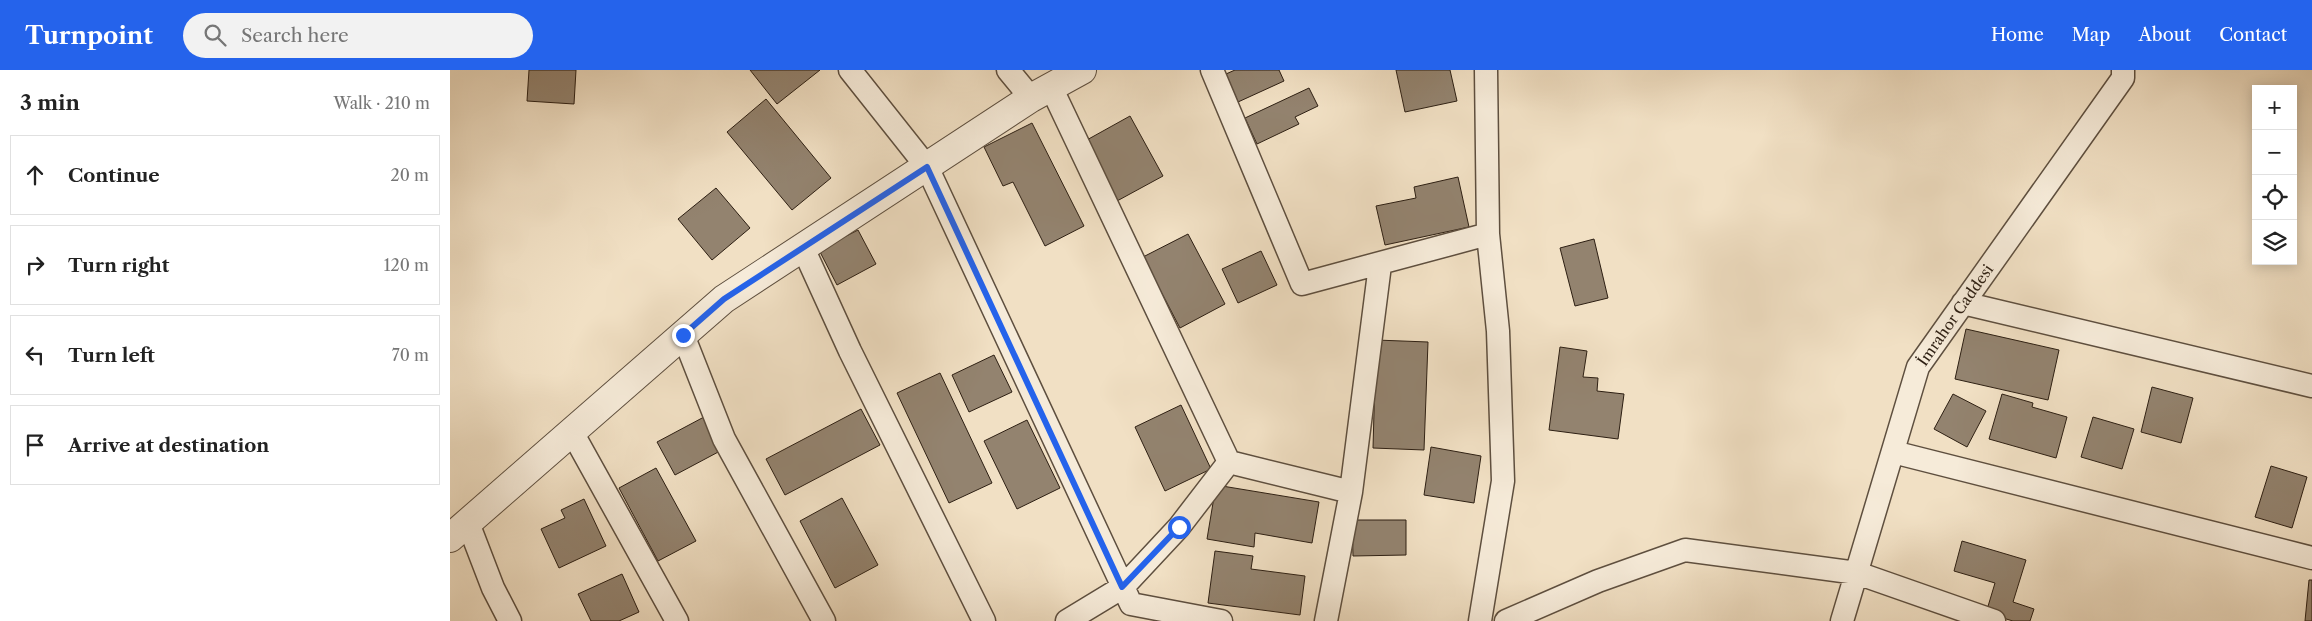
<!DOCTYPE html>
<meta charset="utf-8">
<style>
:root{--surface:#fff;--page:#f2f2f2;--text:#222;--muted:#767676;--line:#e0e0e0;--accent:#2563eb}
body{margin:0;font-family:"Libre Caslon Text",serif;background:var(--page);color:var(--text)}
.controls{position:absolute;right:15px;top:15px;display:grid;overflow:hidden;border-radius:0px;box-shadow:0 2px 12px #0003}
.controls button{width:45px;height:45px;display:grid;place-items:center;padding:0;border:0;border-bottom:1px solid var(--line);background:var(--surface);color:var(--text);font:25px sans-serif}
.stop{position:absolute;width:15px;height:15px;margin:-11px;border:4px solid #2563eb;border-radius:50%;background:#fff}
.stop.end{background:#2563eb;border-color:#fff;box-shadow:0 1px 5px #0008}
.list{margin:0;padding:0;list-style:none}
h2{display:flex;justify-content:space-between;align-items:center;height:65px;margin:0;padding:0 20px;font-size:21px}
h2 small{font-size:16px;font-weight:400;color:var(--muted)}
.list li{display:grid;grid-template-columns:32px 1fr auto;gap:15px;align-items:center;box-sizing:border-box;height:80px;margin:0 10px 10px;padding:0 10px;border:1px solid var(--line);border-radius:0px}
.list b{display:block;font-size:19px;white-space:nowrap}
.list em{font-size:16px;font-style:normal;color:var(--muted)}
.icon{flex:none;width:28px;height:28px;fill:none;stroke:currentColor;stroke-width:2;stroke-linecap:round;stroke-linejoin:round}
.map{position:relative;flex:none;width:1862px;height:551px;overflow:hidden}
header{display:flex;align-items:center;gap:30px;box-sizing:border-box;height:70px;padding:0 25px;background:var(--accent);color:#fff}
header strong{font-size:24px}
nav{display:flex;gap:28px;margin-inline-start:auto;font-size:18px}
.search{width:350px;height:45px;background:var(--page);display:flex;align-items:center;gap:12px;box-sizing:border-box;padding:0 18px;border-radius:28px;color:var(--muted);font-size:19px}
main{display:flex}
aside{flex:1;background:var(--surface)}
.map>svg:first-child{display:block}
.building{fill:#93836f;stroke:#2d1f13}
.lines{fill:none;stroke-linecap:round;stroke-linejoin:round}
.minor-casing{stroke:#5e4f3f;stroke-width:25}
.tertiary-casing{stroke:#5e4f3f;stroke-width:30}
.minor{stroke:#f6ebd9;stroke-width:22}
.tertiary{stroke:#f6ebd9;stroke-width:28}
.route{stroke:#2563eb;stroke-width:6}
.labels{text-anchor:middle;dominant-baseline:central;stroke-width:4.5;stroke-linejoin:round;paint-order:stroke}
.street-label{font-size:15px;fill:#2d1f13;stroke:#f6ebd9}
</style>
<header>
<strong>Turnpoint</strong>
<div class="search"><svg class="icon" aria-label="search" viewBox="0 0 24 24"><circle cx="10" cy="10" r="6"/><path d="M15 15l6 6"/></svg>Search here</div>
<nav><a>Home</a><a>Map</a><a>About</a><a>Contact</a></nav>
</header>
<main>
<aside>
<h2>3 min<small>Walk · 210 m</small></h2>
<ul class="list">
<li><svg class="icon" aria-label="ahead" viewBox="0 0 24 24"><path d="M12 20V5M6 11l6-6 6 6"/></svg><div><b>Continue</b></div><em>20 m</em></li>
<li><svg class="icon" aria-label="right" viewBox="0 0 24 24"><path d="M7 20v-9h11M14 6l5 5-5 5"/></svg><div><b>Turn right</b></div><em>120 m</em></li>
<li><svg class="icon" aria-label="left" viewBox="0 0 24 24"><path d="M17 20v-9H6M10 6l-5 5 5 5"/></svg><div><b>Turn left</b></div><em>70 m</em></li>
<li><svg class="icon" aria-label="arrive" viewBox="0 0 24 24"><path d="M6 21V4h12l-3 4 3 4H6"/></svg><div><b>Arrive at destination</b></div></li>
</ul>
</aside>
<div class="map">
<svg width="1862" height="551" viewBox="0 0 1862 551">
<rect width="100%" height="100%" fill="#f1e0c4"/>
<filter id="stains"><feTurbulence type="fractalNoise" baseFrequency=".004" numOctaves="4"/><feColorMatrix values="0 0 0 0 .2 0 0 0 0 .09 0 0 0 0 .02 0 0 0 .5 -.17"/></filter>
<radialGradient id="worn" r=".72"><stop offset=".6" stop-color="#630" stop-opacity="0"/><stop offset="1" stop-color="#630" stop-opacity=".3"/></radialGradient>
<path class="building" d="M79,0H126L124,34L77,31Z
M300,0H370L327,34Z
M785,0H829L834,11L788,32L776,4Z
M946,0H1000L1007,31L955,42Z
M859,18L868,36L845,47L849,54L807,74L795,48Z
M316,29L381,108L342,140L277,62Z
M680,46L713,106L667,131L635,71Z
M582,53L634,156L595,176L563,112L553,116L534,77Z
M1008,107L1019,157L935,175L926,136L966,128L964,117Z
M266,118L300,158L262,190L228,149Z
M408,160L426,194L387,215L369,180Z
M738,164L775,234L730,258L693,187Z
M1144,169L1158,228L1125,236L1110,178Z
M811,181L827,215L788,233L772,199Z
M1516,259L1609,280L1598,330L1505,309Z
M926,270L978,272L974,380L923,378Z
M1110,277L1137,281L1133,307L1148,308L1147,321L1174,324L1168,369L1099,360Z
M544,285L562,322L519,342L502,305Z
M490,303L542,413L499,433L447,323Z
M1702,317L1743,328L1731,373L1691,362Z
M1503,324L1536,341L1517,377L1484,359Z
M1552,324L1583,333L1582,337L1617,347L1606,388L1539,369Z
M731,335L761,399L715,421L685,357Z
M411,339L430,375L335,425L316,389Z
M254,347L272,380L225,405L207,372Z
M1643,347L1684,359L1672,399L1631,387Z
M577,350L610,418L567,439L534,371Z
M981,377L1031,386L1024,433L974,425Z
M1821,396L1857,407L1842,458L1805,447Z
M206,398L246,471L208,491L169,418Z
M766,415L869,432L862,473L805,463L804,477L757,469Z
M392,428L428,495L385,518L350,451Z
M134,429L156,476L109,498L91,459L115,448L111,440Z
M902,450H956V485L903,486Z
M1512,471L1576,490L1563,532L1584,539L1580,551H1563L1536,543L1545,513L1504,501Z
M765,481L803,486L801,499L855,506L850,545L758,533Z
M172,504L189,542L169,551H141L128,524Z
M1859,510H1862V551H1855Z"/>
<g class="lines">
<defs>
<path id="minor" d="M400,0L477,97L681,534L771,551
M558,0L581,28
M762,0L852,214L1038,164
M601,17L779,392L901,422
M353,178L400,281L534,551
M1513,233L1862,316
M233,265L274,369L374,551
M122,362L227,551
M1443,382L1862,488
M18,453L43,518L60,551
M617,551L673,517L729,457L779,392
M876,551L901,422L930,195
M1030,551L1053,411L1048,261L1038,164L1036,0
M1056,551L1148,511L1235,480L1407,503L1544,551
M1392,551L1468,297L1673,8V0"/>
<path id="tertiary" d="M0,468L274,229L581,28L632,0"/>
</defs>
<use href="#minor" class="minor-casing"/>
<use href="#tertiary" class="tertiary-casing"/>
<use href="#minor" class="minor"/>
<use href="#tertiary" class="tertiary"/>
</g>
<g class="lines">
<path class="route" d="M233,265L274,229L477,97L672,517L729,457"/>
</g>
<g class="labels">
<g class="street-label">
<text transform="translate(1505 245) rotate(-55)">İmrahor Caddesi</text>
</g>
</g>
<rect width="100%" height="100%" filter="url(#stains)"/>
<rect width="100%" height="100%" fill="url(#worn)"/>
</svg>
<div class="controls">
<button>+</button>
<button>−</button>
<button><svg class="icon" aria-label="locate" viewBox="0 0 24 24"><circle cx="12" cy="12" r="6"/><path d="M12 2v4M12 18v4M2 12h4M18 12h4"/></svg></button>
<button><svg class="icon" aria-label="layers" viewBox="0 0 24 24"><path d="M12 4l9 5-9 5-9-5zM3 14l9 5 9-5"/></svg></button>
</div>
<div class="stop" style="left:729px;top:457px"></div>
<div class="stop end" style="left:233px;top:265px"></div>
</div>
</main>
